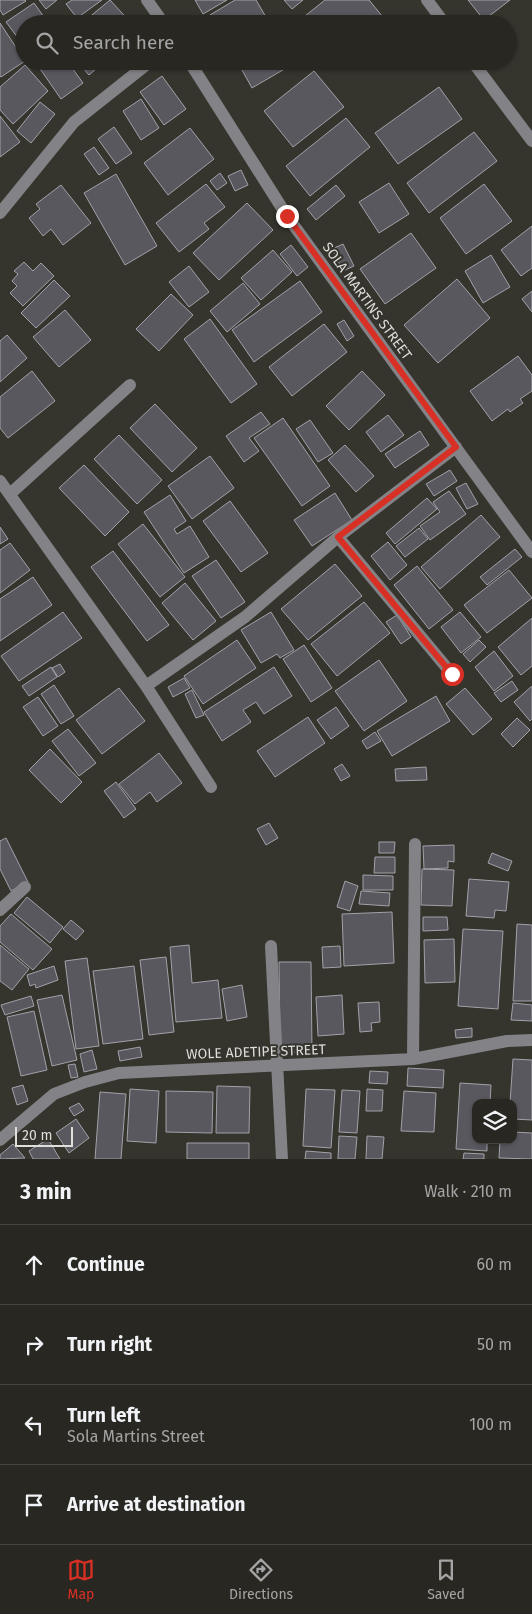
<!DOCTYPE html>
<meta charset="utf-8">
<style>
:root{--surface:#282722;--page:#302f2a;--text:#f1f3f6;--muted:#a5a5a5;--line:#444440;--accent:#d93025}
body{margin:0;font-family:"Fira Sans",sans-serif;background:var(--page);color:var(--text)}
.controls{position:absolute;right:15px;bottom:15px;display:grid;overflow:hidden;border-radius:10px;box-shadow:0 1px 4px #0004}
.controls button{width:45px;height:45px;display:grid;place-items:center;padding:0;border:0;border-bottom:1px solid var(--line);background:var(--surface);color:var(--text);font:25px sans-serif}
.scale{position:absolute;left:15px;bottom:12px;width:58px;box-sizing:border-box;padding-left:5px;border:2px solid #dededa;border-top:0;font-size:14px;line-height:18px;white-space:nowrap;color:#dededa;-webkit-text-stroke:4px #35342d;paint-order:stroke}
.stop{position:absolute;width:15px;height:15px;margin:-11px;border:4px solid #d93025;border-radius:50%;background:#fff}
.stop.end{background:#d93025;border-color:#fff;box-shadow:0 1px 5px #0008}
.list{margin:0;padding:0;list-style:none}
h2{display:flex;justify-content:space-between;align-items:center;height:65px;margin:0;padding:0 20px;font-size:21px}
h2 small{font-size:16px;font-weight:400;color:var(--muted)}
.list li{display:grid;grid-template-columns:32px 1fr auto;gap:15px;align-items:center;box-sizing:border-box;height:80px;padding:0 20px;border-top:1px solid var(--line)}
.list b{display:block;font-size:19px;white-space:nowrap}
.list p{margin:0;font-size:16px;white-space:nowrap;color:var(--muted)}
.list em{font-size:16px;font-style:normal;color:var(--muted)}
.icon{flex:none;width:28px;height:28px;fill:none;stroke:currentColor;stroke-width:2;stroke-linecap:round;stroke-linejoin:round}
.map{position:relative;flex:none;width:532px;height:1159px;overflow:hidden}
.search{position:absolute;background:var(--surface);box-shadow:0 1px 4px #0004;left:15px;right:15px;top:15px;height:55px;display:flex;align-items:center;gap:12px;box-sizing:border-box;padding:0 18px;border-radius:28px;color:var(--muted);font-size:19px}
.sheet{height:385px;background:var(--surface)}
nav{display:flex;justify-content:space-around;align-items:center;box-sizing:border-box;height:70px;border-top:1px solid var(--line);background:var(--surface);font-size:14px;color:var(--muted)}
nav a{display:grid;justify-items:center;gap:2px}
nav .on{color:var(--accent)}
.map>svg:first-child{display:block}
.building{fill:#5a585f;stroke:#a3a1a9}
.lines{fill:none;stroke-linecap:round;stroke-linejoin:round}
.minor{stroke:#838387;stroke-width:12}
.route{stroke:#d93025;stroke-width:6}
.labels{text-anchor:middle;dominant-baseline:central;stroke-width:4;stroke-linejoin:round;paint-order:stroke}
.street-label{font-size:14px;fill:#dededa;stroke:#35342d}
</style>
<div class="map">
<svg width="532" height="1159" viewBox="0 0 532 1159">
<rect width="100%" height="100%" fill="#35342d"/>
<path class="building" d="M0,0H25L26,1L3,15L0,10Z
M39,0H57L46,9Z
M72,0H102L77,18L66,4Z
M110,0L132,24H81Z
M195,0H227L203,14Z
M235,0H256L270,24H215L210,15Z
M284,0H303L292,9Z
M325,0H369L382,16L373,24H304L300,20Z
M468,0H510L484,20Z
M34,3L49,24H24V46L6,22Z
M0,23L25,61L1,77L0,76Z
M39,61H67L83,83L61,99L36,63Z
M77,61H105L89,75Z
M237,61H292L293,64L252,88Z
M25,65L48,91L13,124L0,110V87Z
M314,71L344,107L293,147L264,111Z
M162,76L186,109L164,125L140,92Z
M439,87L462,119L398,164L375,133Z
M141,99L159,128L141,140L123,111Z
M40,102L55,114L31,143L17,131Z
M0,116L20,142L0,157Z
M346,118L370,147L310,196L286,166Z
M114,127L132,153L116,164L98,139Z
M190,128L214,159L168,195L144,163Z
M474,132L497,161L429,213L407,183Z
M94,147L109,168L99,175L84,154Z
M241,170L248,185L235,191L228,176Z
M220,173L227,183L217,190L210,181Z
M116,174L157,246L125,265L84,193Z
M389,183L409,214L379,233L359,202Z
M206,184L225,207L204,223L209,229L179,252L156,223Z
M484,184L512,221L466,254L440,218Z
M61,185L91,223L63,245L51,229L43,236L29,218L40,209L36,204Z
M336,185L345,196L316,220L307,209Z
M247,203L273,230L219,280L193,253Z
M532,226V268L521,276L501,250Z
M411,233L436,268L385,304L360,269Z
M343,244L354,266L343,271L332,249Z
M291,245L308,267L297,276L280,254Z
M273,250L292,272L261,300L241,278Z
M491,255L510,287L483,303L465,271Z
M24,262L33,271L41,263L54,276L23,306L10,293L17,286L12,281L18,274L14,271Z
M189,266L209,292L189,307L169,282Z
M457,279L490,318L438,363L404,325Z
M54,280L70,296L36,328L21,313Z
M300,281L322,312L254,362L232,330Z
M243,283L260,304L227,332L210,311Z
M532,291V312L522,299Z
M171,294L193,315L159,351L136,329Z
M65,310L91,340L59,367L33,337Z
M210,319L257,384L231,403L184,339Z
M344,320L354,336L347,341L337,324Z
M324,324L347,352L292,396L269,367Z
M7,335L27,358L0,382V341Z
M518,356L532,375V391L520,399L523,403L510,412L508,409L492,421L470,391Z
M32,371L55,401L8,438L0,428V397Z
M362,371L385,395L349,430L326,406Z
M155,404L197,448L172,472L130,428Z
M261,412L270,424L249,438L259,451L244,462L226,436Z
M388,415L404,435L381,452L366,432Z
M283,418L330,486L302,506L254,438Z
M310,420L333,453L318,462L296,429Z
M420,431L429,445L395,468L385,454Z
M119,435L162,480L137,504L94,459Z
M345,445L374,476L356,492L328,460Z
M210,456L234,488L192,519L168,486Z
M84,465L129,512L105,536L59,488Z
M450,470L457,481L434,496L426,484Z
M466,483L478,504L467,509L456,488Z
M449,491L466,514L430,540L420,526L440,512L433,502Z
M335,493L352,520L312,546L294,520Z
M170,495L186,521L174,529L177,534L190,526L209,557L184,573L144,512Z
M427,498L437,509L395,544L386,533Z
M230,501L268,553L241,572L203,521Z
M481,515L500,537L440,589L421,567Z
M143,524L185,577L160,597L118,544Z
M0,527L8,539L0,544Z
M419,528L428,539L405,557L396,546Z
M388,542L407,565L390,580L371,556Z
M10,543L30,570L0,593V550Z
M515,549L522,557L487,585L480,577Z
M113,551L169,625L147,641L91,567Z
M216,560L245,602L221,618L192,576Z
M335,564L362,596L308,640L281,609Z
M417,566L453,610L429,629L394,585Z
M509,570L532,598L487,633L464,605Z
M33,577L52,605L0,641V599Z
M185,583L216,621L193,640L162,603Z
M364,602L390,633L337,676L311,644Z
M63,612L82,638L19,681L1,656Z
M271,612L294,650L280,658L277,654L261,663L241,630Z
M460,612L481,637L461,653L441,627Z
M397,615L411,637L401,644L386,622Z
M532,618V666L521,675L498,647Z
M237,640L256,668L203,704L184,676Z
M479,640L486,647L470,662L463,654Z
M304,645L332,688L311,702L283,659Z
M494,651L513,676L494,691L475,667Z
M379,660L407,701L364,731L335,691Z
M60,664L65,672L58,677L52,668Z
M51,667L57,677L29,696L22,686Z
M274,667L292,696L264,714L256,702L243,710L251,722L222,741L204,712Z
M184,678L190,688L173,697L168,687Z
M512,681L518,690L501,702L494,693Z
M54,685L74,716L61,724L41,694Z
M532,686V719L530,721L514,702Z
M119,688L145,721L102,754L76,720Z
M465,688L492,719L473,735L446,704Z
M192,690L204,715L196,718L185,694Z
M436,696L450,721L392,756L377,731Z
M38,697L58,726L43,736L23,707Z
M336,707L349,726L331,739L317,720Z
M308,717L325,743L275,777L257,751Z
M517,718L530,730L513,747L501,734Z
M68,729L96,763L79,776L52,741Z
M375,732L381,741L367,749L362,741Z
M50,749L82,782L61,803L29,770Z
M159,753L182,783L157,802L150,792L135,804L119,784Z
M342,764L350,776L341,781L334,769Z
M426,767L427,780L396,781L395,769Z
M116,782L136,809L124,818L104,791Z
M269,823L278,838L266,845L257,829Z
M6,838L28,882L11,891L0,869V841Z
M379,842H395L394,853H379Z
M454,845V862L448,861V868L424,869L423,846Z
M492,853L512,861L508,871L488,863Z
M375,857H395V873H374Z
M422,869L454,870L452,906L421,905Z
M363,875L393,876V890H363Z
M469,879L509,882L506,911L495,910L494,918L466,916Z
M345,881L358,886L350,911L337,907Z
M361,891L390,893L389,906L359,904Z
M27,897L63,927L50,943L14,913Z
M392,912L394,963L344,966L342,914Z
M11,914L52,949L33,970L0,942V926Z
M423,917H447L448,930L423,931Z
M71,920L84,931L76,940L63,929Z
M517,924L532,925V1001H513Z
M463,929L503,931L498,1009L458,1006Z
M454,939L455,982L425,983L424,940Z
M0,945L29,969L12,990L0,981Z
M189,945L192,983L218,980L222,1018L176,1022L170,947Z
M340,946L341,967L323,968L322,947Z
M166,957L174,1032L149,1035L140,960Z
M87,958L99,1046L76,1049L65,961Z
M279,962H311L312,1052L280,1053Z
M54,966L58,980L36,988L35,984L30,986L27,975Z
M134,966L143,1039L103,1044L93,971Z
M242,985L247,1017L227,1021L222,989Z
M62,995L77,1060L52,1066L37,1000Z
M342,995L344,1034L318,1036L316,997Z
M31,996L34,1006L5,1015L1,1005Z
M379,1002L380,1022L371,1023L372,1031L360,1032L358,1003Z
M513,1003L532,1005V1021L511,1020Z
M34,1011L47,1070L21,1076L7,1017Z
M472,1028V1037L456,1038L455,1030Z
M140,1047L142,1057L120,1061L118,1051Z
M92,1050L97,1069L84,1072L80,1054Z
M513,1059L532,1060V1120L513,1119V1103H510Z
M75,1064L78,1077L71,1078L68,1065Z
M408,1068L444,1070L443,1088L407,1086Z
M370,1071L388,1072L387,1084L369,1083Z
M460,1083L491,1085L490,1103H476V1140H487V1151L456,1149Z
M23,1085L28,1101L17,1105L12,1088Z
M217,1086L250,1087L249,1133H216Z
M130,1089L159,1091L156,1143L127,1141Z
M306,1089L335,1090L331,1148L303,1146Z
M367,1089L383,1090L382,1111H366Z
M342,1090L360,1091L357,1133L339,1132Z
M166,1091L213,1092L212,1133L166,1132Z
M404,1091L436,1093L434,1132L401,1131Z
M100,1092L126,1094L121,1159H95Z
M79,1103L84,1110L74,1116L69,1108Z
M76,1119L89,1138L69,1153L56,1133Z
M513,1132L532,1133V1159L499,1158L500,1140H513Z
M339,1136L357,1137L355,1159H338Z
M367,1136L384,1137L382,1159H366Z
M48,1139L60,1159H33L29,1151Z
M187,1143H249V1159H187Z
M13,1144L25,1158L0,1159V1155Z
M306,1151L331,1153V1159H305Z
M464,1153L484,1154V1159H463Z"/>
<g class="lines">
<path class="minor" d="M147,0L164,24
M427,0L445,24
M189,61L287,216L532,552
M472,61L532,141
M0,213L74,122L151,61
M0,481L146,686L211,787
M10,494L130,385
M338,537L452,674
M146,686L245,617L338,537L456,447
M0,910L25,887
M271,946L282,1159
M413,1059L415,844
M0,1140L54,1094L85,1082L119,1073L413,1059L507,1041L532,1040"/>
</g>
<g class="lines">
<path class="route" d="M287,216L456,447L338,537L452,674"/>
</g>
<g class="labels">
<g class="street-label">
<text transform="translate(367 301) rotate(54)">SOLA MARTINS STREET</text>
<text transform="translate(256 1052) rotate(-2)">WOLE ADETIPE STREET</text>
</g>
</g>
</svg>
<div class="controls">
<button><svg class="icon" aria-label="layers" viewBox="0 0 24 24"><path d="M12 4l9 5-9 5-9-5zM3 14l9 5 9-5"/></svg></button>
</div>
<div class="scale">20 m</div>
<div class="stop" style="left:452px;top:674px"></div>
<div class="stop end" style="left:287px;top:216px"></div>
<div class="search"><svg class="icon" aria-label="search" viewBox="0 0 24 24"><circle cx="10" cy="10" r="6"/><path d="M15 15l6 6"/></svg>Search here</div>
</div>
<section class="sheet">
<h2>3 min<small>Walk · 210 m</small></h2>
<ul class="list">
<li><svg class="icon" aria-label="ahead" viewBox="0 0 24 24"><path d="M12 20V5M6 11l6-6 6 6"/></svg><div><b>Continue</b></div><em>60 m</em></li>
<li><svg class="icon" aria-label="right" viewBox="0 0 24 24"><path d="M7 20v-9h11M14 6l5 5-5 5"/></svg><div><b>Turn right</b></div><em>50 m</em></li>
<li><svg class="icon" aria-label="left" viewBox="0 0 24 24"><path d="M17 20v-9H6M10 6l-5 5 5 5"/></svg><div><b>Turn left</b><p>Sola Martins Street</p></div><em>100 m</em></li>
<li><svg class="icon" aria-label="arrive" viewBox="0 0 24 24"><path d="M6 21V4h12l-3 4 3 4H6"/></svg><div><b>Arrive at destination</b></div></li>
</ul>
</section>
<nav>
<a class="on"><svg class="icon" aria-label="map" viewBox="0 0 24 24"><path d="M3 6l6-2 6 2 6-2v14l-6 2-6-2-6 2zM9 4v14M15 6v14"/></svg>Map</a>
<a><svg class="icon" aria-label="directions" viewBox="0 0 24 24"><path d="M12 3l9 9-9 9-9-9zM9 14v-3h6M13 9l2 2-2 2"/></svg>Directions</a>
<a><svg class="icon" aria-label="saved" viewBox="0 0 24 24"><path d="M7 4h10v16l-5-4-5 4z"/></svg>Saved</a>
</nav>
